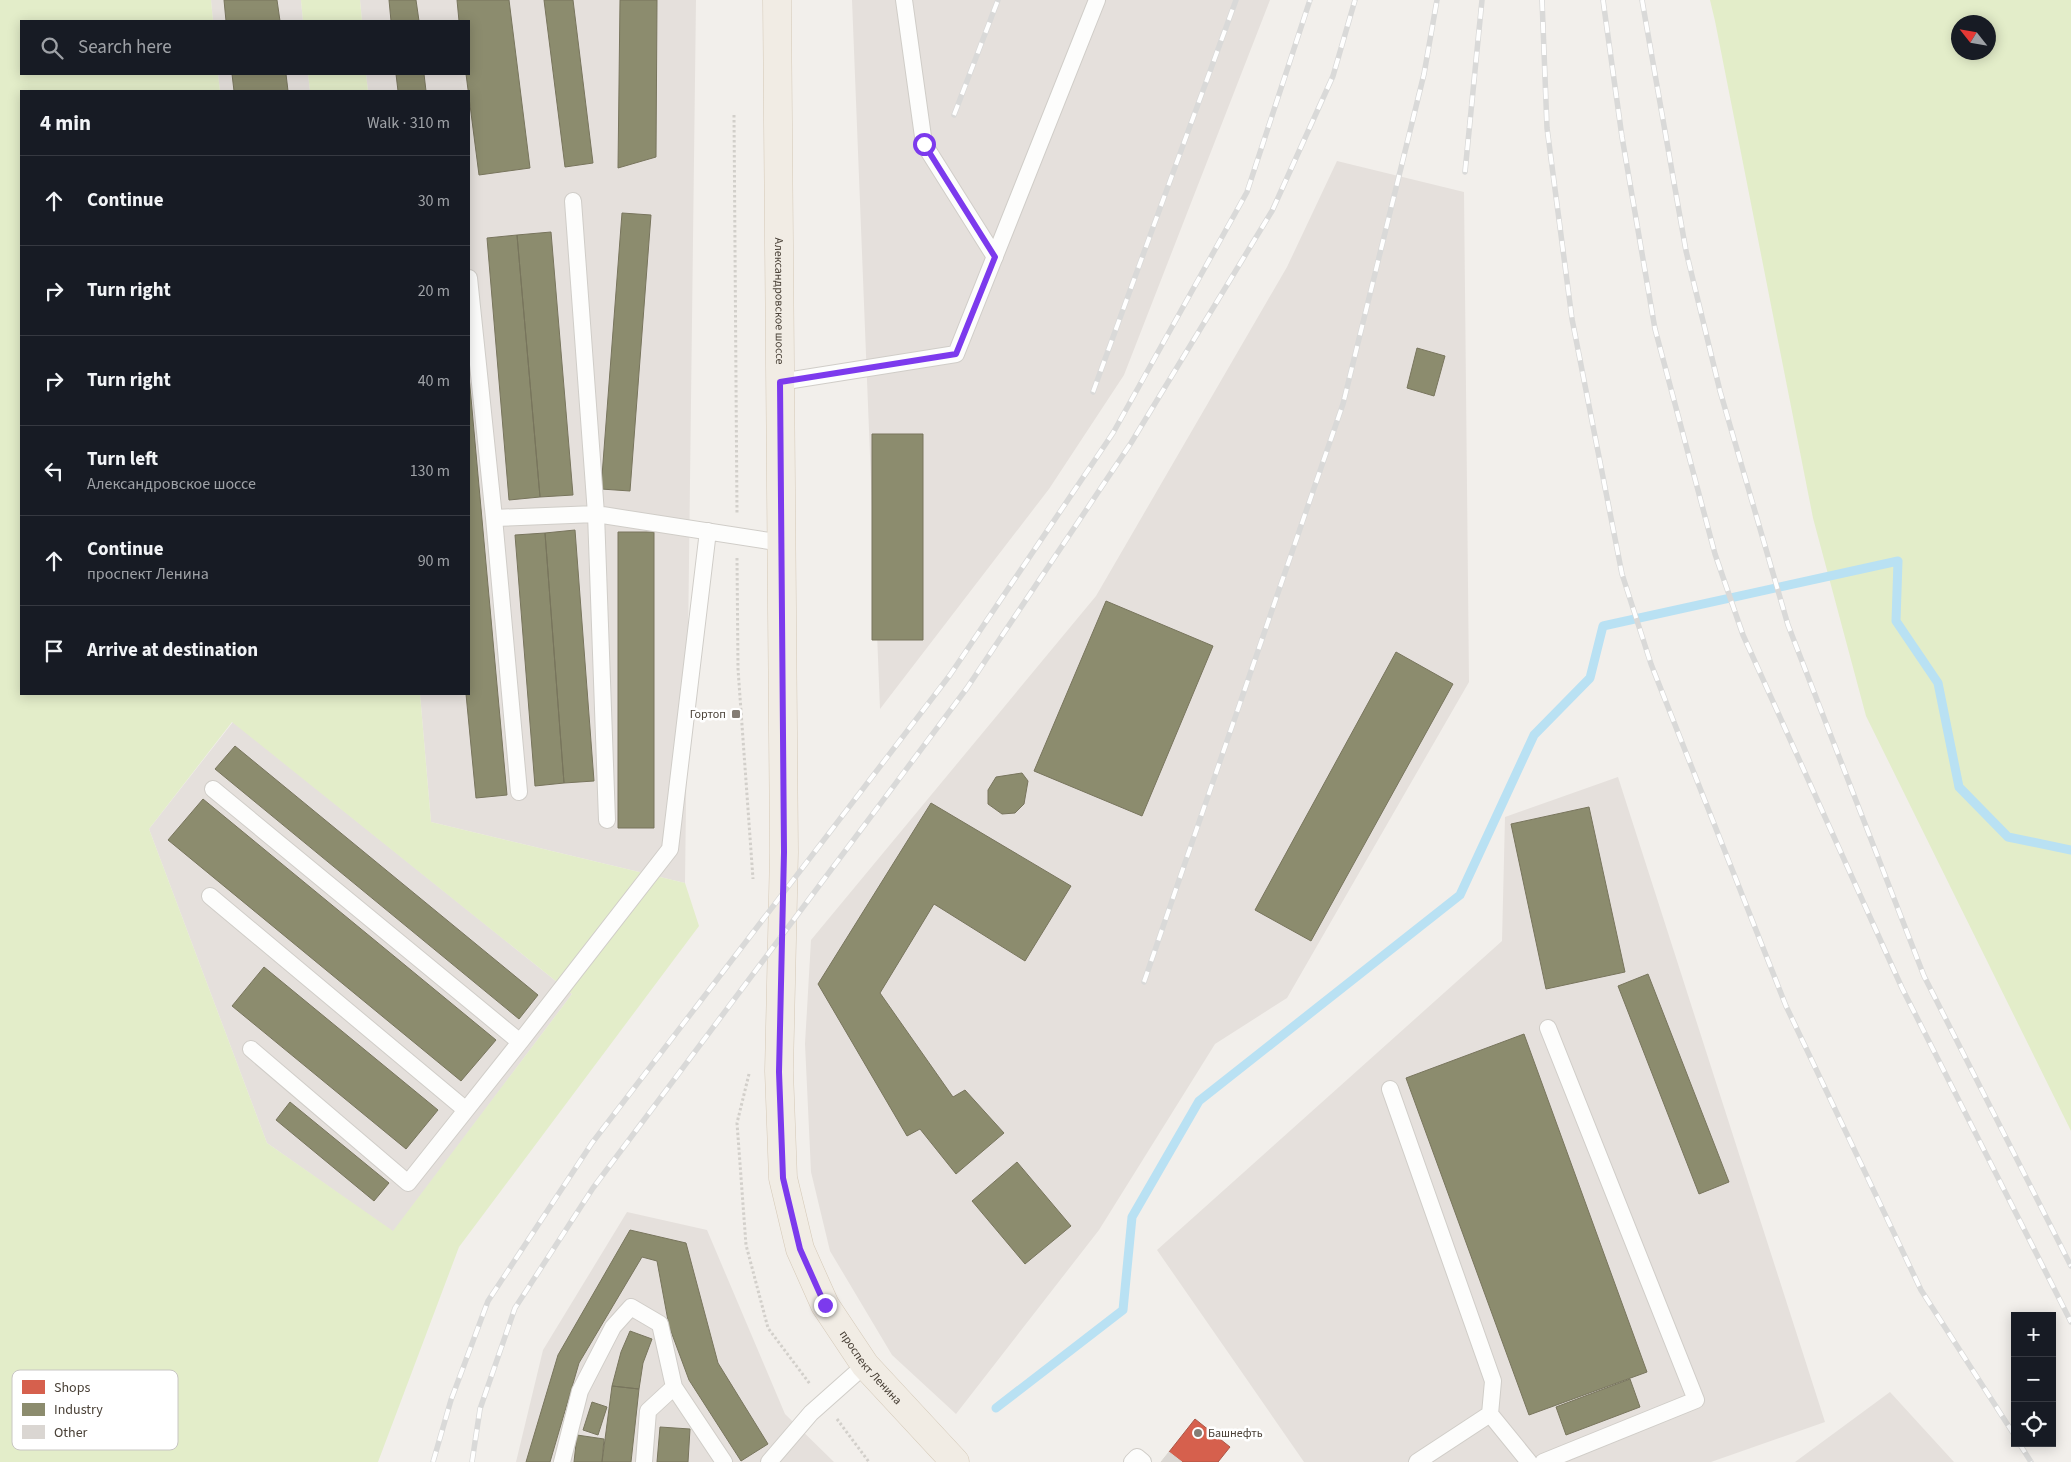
<!DOCTYPE html>
<meta charset="utf-8">
<style>
:root{--surface:#171b24;--page:#20242c;--text:#f1f3f6;--muted:#9ea1a6;--line:#363941}
body{margin:0;font-family:"Source Sans 3",sans-serif;background:var(--page);color:var(--text)}
.controls{position:absolute;right:15px;bottom:15px;display:grid;overflow:hidden;border-radius:0px;box-shadow:0 2px 12px #0003}
.controls button{width:45px;height:45px;display:grid;place-items:center;padding:0;border:0;border-bottom:1px solid var(--line);background:var(--surface);color:var(--text);font:25px sans-serif}
.compass{position:absolute;left:1951px;top:15px;width:45px;height:45px;border-radius:50%;background:var(--surface);box-shadow:0 2px 12px #0003;rotate:301deg}
.stop{position:absolute;width:15px;height:15px;margin:-11px;border:4px solid #7c3aed;border-radius:50%;background:#fff}
.stop.end{background:#7c3aed;border-color:#fff;box-shadow:0 1px 5px #0008}
.list{margin:0;padding:0;list-style:none}
h2{display:flex;justify-content:space-between;align-items:center;height:65px;margin:0;padding:0 20px;font-size:21px}
h2 small{font-size:16px;font-weight:400;color:var(--muted)}
.list li{display:grid;grid-template-columns:32px 1fr auto;gap:15px;align-items:center;box-sizing:border-box;height:90px;padding:0 20px;border-top:1px solid var(--line)}
.list b{display:block;font-size:19px;white-space:nowrap}
.list p{margin:0;font-size:16px;white-space:nowrap;color:var(--muted)}
.list em{font-size:16px;font-style:normal;color:var(--muted)}
.icon{flex:none;width:28px;height:28px;fill:none;stroke:currentColor;stroke-width:2;stroke-linecap:round;stroke-linejoin:round}
.map{position:relative;flex:none;width:2071px;height:1462px;overflow:hidden}
.search{position:absolute;background:var(--surface);box-shadow:0 2px 12px #0003;left:20px;top:20px;width:450px;height:55px;display:flex;align-items:center;gap:12px;box-sizing:border-box;padding:0 18px;border-radius:0px;color:var(--muted);font-size:19px}
.panel{position:absolute;background:var(--surface);box-shadow:0 2px 12px #0003;left:20px;top:90px;width:450px;height:605px;border-radius:0px}
.map>svg:first-child{display:block}
.industrial{fill:#e5e0dc}
.green{fill:#e3edc9;fill-rule:evenodd}
.shops{fill:#d6604d;stroke:#ac5646}
.industry{fill:#8c8c6e;stroke:#78755d}
.lines{fill:none;stroke-linecap:round;stroke-linejoin:round}
.stream{stroke:#b9e1f3;stroke-width:9}
.building{fill:#dad6d2;stroke:#dad6d1}
.service-casing{stroke:#d0cdc8;stroke-width:18}
.primary-casing{stroke:#d5c9b7;stroke-width:29}
.path{stroke:#d2cfca;stroke-width:3;stroke-dasharray:2.5 2.5;stroke-linecap:butt}
.service{stroke:#fdfdfc;stroke-width:16}
.primary{stroke:#f1ece4;stroke-width:28}
.rail-casing{stroke:#d9d9d8;stroke-width:5.5}
.rail{stroke:#fff;stroke-width:4;stroke-dasharray:11;stroke-linecap:butt}
.route{stroke:#7c3aed;stroke-width:6}
.poi-dot{fill:#847d75;stroke:#fff;stroke-width:2}
.labels{text-anchor:middle;dominant-baseline:central;stroke-width:5;stroke-linejoin:round;paint-order:stroke}
.street-label{font-size:12px;fill:#494036;stroke:#fff}
.poi-label{font-size:12px;fill:#494036;stroke:#fff;text-anchor:end}
.key{fill:#fff;stroke:#c8c6c3;stroke-width:1}
.key-label{font-size:14px;fill:#494036}
</style>
<div class="map">
<svg width="2071" height="1462" viewBox="0 0 2071 1462">
<rect width="100%" height="100%" fill="#f2efeb"/>
<path class="industrial" d="M211,0H301L303,21H213Z
M360,0H696L685,883L431,822L420,694H469V91H368L366,74H469V21H362Z
M852,0H1270L1124,375L1049,489L880,709Z
M218,74H308L310,91H220Z
M1337,161L1464,192L1469,682L1287,998L1215,1044L1099,1230L956,1414L892,1355L830,1251L811,1172L805,1044L811,940L1096,596L1287,267Z
M233,722L572,994L393,1232L267,1143L149,829Z
M1618,777L1825,1422L1711,1462H1304L1157,1250L1502,941L1505,817Z
M627,1212L707,1230L785,1414L834,1462H516L543,1350Z
M1890,1392L1954,1462H1795Z"/>
<path class="green" d="M0,0H211L213,21H21V74H218L220,91H21V694H420L431,822L685,883L699,926L459,1247L378,1462H0ZM232,722L572,994L393,1231L267,1143L149,829Z
M301,0H360L362,21H303Z
M1710,0H2071V1131L1866,716L1813,518L1715,21ZM1958,22H1988V52H1958Z
M308,74H366L368,91H310Z"/>
<path class="shops" d="M1195,1419L1230,1447L1218,1462H1182L1169,1452Z"/>
<path class="industry" d="M224,0H277L280,21H226Z
M389,0H416L419,21H391Z
M457,0H509L530,168L479,175L466,74H469V21H459Z
M544,0H573L593,163L565,167Z
M620,0H657L656,157L618,168Z
M232,74H286L288,91H234Z
M396,74H424L426,91H398Z
M622,213L651,215L630,491L601,489Z
M551,232L573,495L540,497L517,235Z
M517,235L540,497L509,500L487,238Z
M1417,348L1445,356L1434,396L1407,388Z
M469,376L507,795L476,798L466,694H469Z
M872,434H923V640H872Z
M575,530L594,781L564,783L545,533Z
M618,532H654V828H618Z
M545,533L564,783L535,786L515,535Z
M1106,601L1213,646L1142,816L1034,771Z
M1396,652L1453,684L1311,941L1255,910Z
M235,746L538,995L519,1019L215,769Z
M1022,773L1028,781L1024,804L1015,813L1002,814L988,804V790L996,777Z
M203,799L496,1040L461,1081L168,840Z
M931,803L1071,886L1025,961L934,904L880,993L953,1097L965,1090L1004,1133L956,1174L920,1129L907,1136L818,984Z
M1589,807L1625,972L1546,989L1511,824Z
M264,967L438,1110L406,1149L232,1006Z
M1648,974L1729,1182L1699,1194L1618,986Z
M1524,1034L1647,1372L1529,1415L1406,1078Z
M290,1102L389,1183L374,1201L276,1120Z
M1017,1162L1071,1226L1025,1264L972,1201Z
M630,1230L686,1243L718,1363L768,1444L741,1461L689,1380L669,1326L657,1261L642,1257L579,1363L550,1462H526L558,1355Z
M630,1331L652,1339L643,1363L639,1389L612,1386L621,1352Z
M1630,1379L1640,1407L1566,1435L1556,1407Z
M612,1386L639,1389L631,1462H602Z
M592,1402L607,1407L598,1435L583,1430Z
M660,1427L690,1429L688,1462H657Z
M577,1435L604,1439L602,1462H574Z"/>
<g class="lines">
<path class="stream" d="M996,1408L1123,1310L1132,1217L1199,1101L1460,895L1534,735L1590,678L1603,626L1898,561L1896,621L1938,683L1959,787L2008,837L2071,850"/>
</g>
<path class="building" d="M1169,1452L1182,1462H1161Z"/>
<g class="lines">
<defs>
<path id="service" d="M904,0L924,144L995,257
M573,201L596,514L607,820
M469,278L494,518
M780,382L956,354L1097,0
M213,789L520,1042L670,849L708,531
M519,792L494,518L596,514L782,543
M210,896L466,1110L520,1042
M251,1049L408,1183L466,1110
M1390,1089L1493,1381L1490,1414
M562,1462L580,1391L613,1327L631,1307L660,1324L674,1387L724,1462
M644,1462L648,1411L674,1387
M769,1462L811,1413L865,1365
M1132,1462L1137,1457L1143,1462
M1417,1462L1490,1414L1529,1462
M1543,1462L1696,1400L1548,1028"/>
<g id="primary">
<path id="s1" d="M777,0L784,852L779,1071L783,1178L800,1249L825,1305L865,1365L955,1462"/>
</g>
</defs>
<use href="#service" class="service-casing"/>
<use href="#primary" class="primary-casing"/>
<path class="path" d="M734,115L737,514
M737,558L738,669L753,879
M749,1074L737,1123L746,1245L768,1328L810,1384
M837,1419L869,1462"/>
<use href="#service" class="service"/>
<use href="#primary" class="primary"/>
<defs>
<path id="rail" d="M1542,0L1547,128L1572,319L1622,574L1651,664L1786,1006L1921,1290L2015,1436
M1603,0L1622,137L1655,329L1715,554L1743,635L1902,988L2071,1322
M1642,0L1686,251L1720,391L1788,625L1924,976L2071,1266
M954,115L998,0
M1465,172L1482,0
M1093,392L1236,0
M1144,982L1343,404L1424,74L1437,0
M2019,1443L2031,1462
M433,1462L451,1400L488,1301L592,1143L950,675L1113,433L1247,192L1310,0
M472,1462L480,1409L515,1308L593,1188L967,688L1131,443L1272,211L1333,76L1355,0"/>
</defs>
<use href="#rail" class="rail-casing"/>
<use href="#rail" class="rail"/>
</g>
<g class="lines">
<path class="route" d="M825,1305L800,1249L783,1178L779,1072L784,852L780,382L956,354L995,257L924,144"/>
</g>
<g class="poi-dot">
<rect x="731" y="709" width="10" height="10" rx="2.5"/>
<circle cx="1198" cy="1433" r="5"/>
</g>
<g class="labels">
<g class="street-label">
<text stroke="none"><textPath href="#s1" startOffset="301">Александровское шоссе</textPath></text>
<text stroke="none"><textPath href="#s1" startOffset="1390">проспект Ленина</textPath></text>
</g>
<g class="poi-label">
<text x="726" y="714">Гортоп</text>
<text x="1208" y="1433" text-anchor="start">Башнефть</text>
</g>
</g>
<rect x="12" y="1370" width="166" height="80" rx="8" class="key"/>
<rect x="22" y="1380" width="23" height="14" fill="#d6604d"/>
<rect x="22" y="1403" width="23" height="13" fill="#8c8c6e"/>
<rect x="22" y="1425" width="23" height="14" fill="#dad6d2"/>
<g class="key-label">
<text x="54" y="1392">Shops</text>
<text x="54" y="1414">Industry</text>
<text x="54" y="1437">Other</text>
</g>
</svg>
<div class="controls">
<button>+</button>
<button>−</button>
<button><svg class="icon" aria-label="locate" viewBox="0 0 24 24"><circle cx="12" cy="12" r="6"/><path d="M12 2v4M12 18v4M2 12h4M18 12h4"/></svg></button>
</div>
<svg class="compass" viewBox="-18 -18 36 36"><path d="M0-13l5 13h-10z" fill="#e53935"/><path d="M0 13l5-13h-10z" fill="#9ea1a6"/></svg>
<div class="stop" style="left:924px;top:144px"></div>
<div class="stop end" style="left:825px;top:1305px"></div>
<div class="search"><svg class="icon" aria-label="search" viewBox="0 0 24 24"><circle cx="10" cy="10" r="6"/><path d="M15 15l6 6"/></svg>Search here</div>
<section class="panel">
<h2>4 min<small>Walk · 310 m</small></h2>
<ul class="list">
<li><svg class="icon" aria-label="ahead" viewBox="0 0 24 24"><path d="M12 20V5M6 11l6-6 6 6"/></svg><div><b>Continue</b></div><em>30 m</em></li>
<li><svg class="icon" aria-label="right" viewBox="0 0 24 24"><path d="M7 20v-9h11M14 6l5 5-5 5"/></svg><div><b>Turn right</b></div><em>20 m</em></li>
<li><svg class="icon" aria-label="right" viewBox="0 0 24 24"><path d="M7 20v-9h11M14 6l5 5-5 5"/></svg><div><b>Turn right</b></div><em>40 m</em></li>
<li><svg class="icon" aria-label="left" viewBox="0 0 24 24"><path d="M17 20v-9H6M10 6l-5 5 5 5"/></svg><div><b>Turn left</b><p>Александровское шоссе</p></div><em>130 m</em></li>
<li><svg class="icon" aria-label="ahead" viewBox="0 0 24 24"><path d="M12 20V5M6 11l6-6 6 6"/></svg><div><b>Continue</b><p>проспект Ленина</p></div><em>90 m</em></li>
<li><svg class="icon" aria-label="arrive" viewBox="0 0 24 24"><path d="M6 21V4h12l-3 4 3 4H6"/></svg><div><b>Arrive at destination</b></div></li>
</ul>
</section>
</div>
